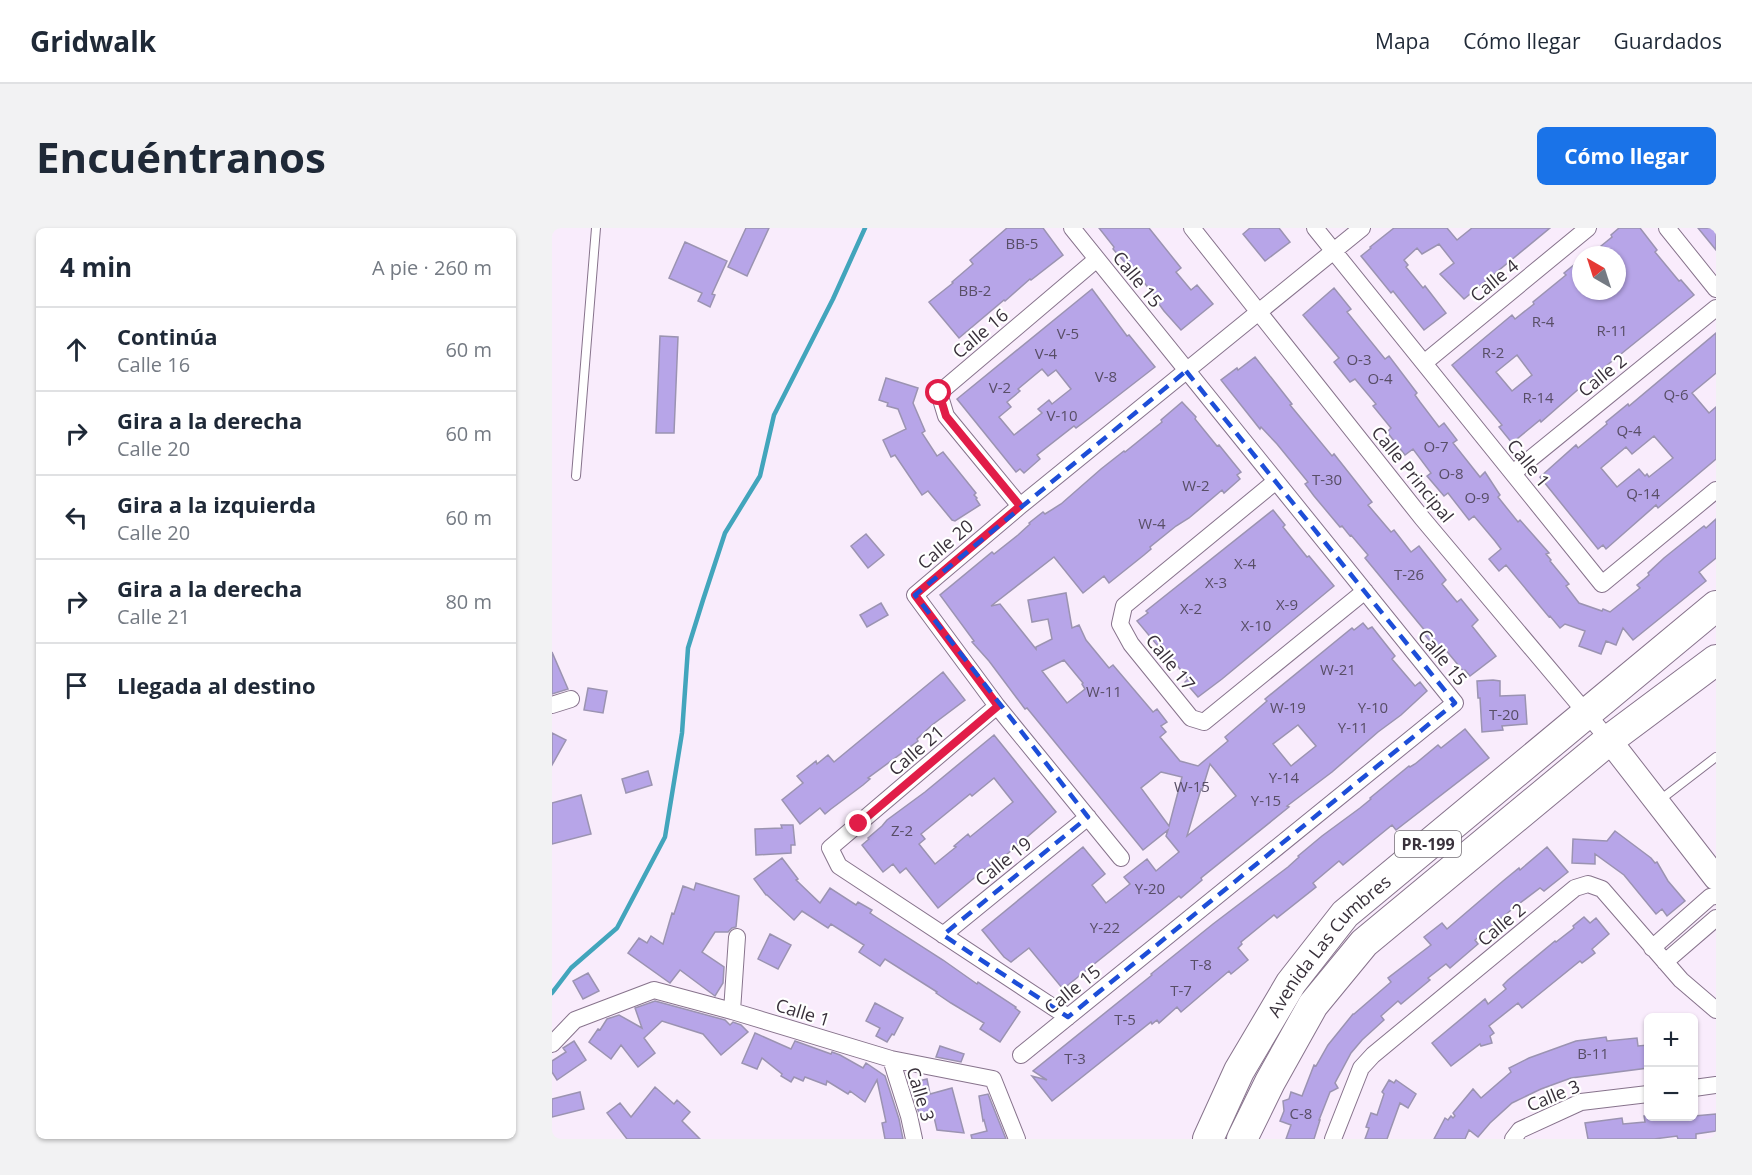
<!DOCTYPE html>
<html lang="es">
<meta charset="utf-8">
<style>
:root{--surface:#fff;--page:#f2f2f3;--text:#1f2937;--muted:#747a83;--line:#e0e1e3;--accent:#1a73e8}
body{margin:0;font-family:"Open Sans",sans-serif;background:var(--page);color:var(--text)}
.controls{position:absolute;right:18px;bottom:18px;display:grid;overflow:hidden;border-radius:9px;box-shadow:0 2px 4px #0004}
.controls button{width:54px;height:54px;display:grid;place-items:center;padding:0;border:0;border-bottom:2px solid var(--line);background:var(--surface);color:var(--text);font:30px sans-serif}
.compass{position:absolute;left:1020px;top:18px;width:54px;height:54px;border-radius:50%;background:var(--surface);box-shadow:0 2px 4px #0004;rotate:321deg}
.stop{position:absolute;width:18px;height:18px;margin:-14px;border:4px solid #e11d48;border-radius:50%;background:#fff}
.stop.end{background:#e11d48;border-color:#fff;box-shadow:0 2px 6px #0008}
.list{margin:0;padding:0;list-style:none}
h2{display:flex;justify-content:space-between;align-items:center;height:78px;margin:0;padding:0 24px;font-size:26px}
h2 small{font-size:20px;font-weight:400;color:var(--muted)}
.list li{display:grid;grid-template-columns:39px 1fr auto;gap:18px;align-items:center;box-sizing:border-box;height:84px;padding:0 24px;border-top:2px solid var(--line)}
.list b{display:block;font-size:22px;white-space:nowrap}
.list p{margin:0;font-size:20px;white-space:nowrap;color:var(--muted)}
.list em{font-size:20px;font-style:normal;color:var(--muted)}
.icon{flex:none;width:33px;height:33px;fill:none;stroke:currentColor;stroke-width:2;stroke-linecap:round;stroke-linejoin:round}
.map{position:relative;flex:none;width:1164px;height:911px;overflow:hidden;border-radius:9px}
header{display:flex;align-items:center;gap:36px;box-sizing:border-box;height:84px;padding:0 30px;background:var(--surface);border-bottom:2px solid var(--line)}
header strong{font-size:28px}
nav{display:flex;gap:33px;margin-inline-start:auto;font-size:21px}
.intro{display:flex;align-items:center;justify-content:space-between;box-sizing:border-box;height:144px;padding:0 36px}
h1{margin:0;font-size:42px}
.button{padding:15px 27px;border-radius:9px;background:var(--accent);color:#fff;font-size:21px;font-weight:700}
main{display:flex;gap:36px;padding:0 36px}
aside{flex:1;background:var(--surface);border-radius:9px;box-shadow:0 2px 4px #0004}
.map>svg:first-child{display:block}
.lines{fill:none;stroke-linecap:round;stroke-linejoin:round}
.stream{stroke:#42a5bc;stroke-width:4.5}
.building{fill:#b7a5e8;stroke:#9b93b1;stroke-width:1.5;fill-rule:evenodd}
.lane-casing{stroke:#87738c;stroke-width:10}
.street-casing{stroke:#87738c;stroke-width:18}
.secondary-casing{stroke:#87738c;stroke-width:26}
.highway-casing{stroke:#87738c;stroke-width:32}
.lane{stroke:#fff;stroke-width:8}
.street{stroke:#fff;stroke-width:16}
.secondary{stroke:#fff;stroke-width:24}
.highway{stroke:#fff;stroke-width:30}
.route{stroke:#e11d48;stroke-width:8}
.marked{fill:none;stroke:#1d4ed8;stroke-width:4.5;stroke-dasharray:12 8;stroke-linejoin:round}
.labels{text-anchor:middle;dominant-baseline:central;stroke-width:4.5;stroke-linejoin:round;paint-order:stroke}
.number-label{font-size:15px;fill:#584e66}
.shield{fill:#fff;stroke:#746f76;stroke-width:1.5}
.shield-label{font-size:16px;font-weight:bold;fill:#39313b}
.street-label{font-size:18px;fill:#39313b;stroke:#fff}
</style>
<header>
<strong>Gridwalk</strong>
<nav><a>Mapa</a><a>Cómo llegar</a><a>Guardados</a></nav>
</header>
<div class="intro"><h1>Encuéntranos</h1><a class="button">Cómo llegar</a></div>
<main>
<aside>
<h2>4 min<small>A pie · 260 m</small></h2>
<ul class="list">
<li><svg class="icon" aria-label="ahead" viewBox="0 0 24 24"><path d="M12 20V5M6 11l6-6 6 6"/></svg><div><b>Continúa</b><p>Calle 16</p></div><em>60 m</em></li>
<li><svg class="icon" aria-label="right" viewBox="0 0 24 24"><path d="M7 20v-9h11M14 6l5 5-5 5"/></svg><div><b>Gira a la derecha</b><p>Calle 20</p></div><em>60 m</em></li>
<li><svg class="icon" aria-label="left" viewBox="0 0 24 24"><path d="M17 20v-9H6M10 6l-5 5 5 5"/></svg><div><b>Gira a la izquierda</b><p>Calle 20</p></div><em>60 m</em></li>
<li><svg class="icon" aria-label="right" viewBox="0 0 24 24"><path d="M7 20v-9h11M14 6l5 5-5 5"/></svg><div><b>Gira a la derecha</b><p>Calle 21</p></div><em>80 m</em></li>
<li><svg class="icon" aria-label="arrive" viewBox="0 0 24 24"><path d="M6 21V4h12l-3 4 3 4H6"/></svg><div><b>Llegada al destino</b></div></li>
</ul>
</aside>
<div class="map">
<svg width="1164" height="911" viewBox="0 0 1164 911">
<rect width="100%" height="100%" fill="#f9ecfc"/>
<g class="lines">
<path class="stream" d="M0,765L19,740L65,700L113,609L130,505L136,420L151,372L173,305L208,248L222,187L281,71L313,0"/>
</g>
<path class="building" d="M194,0H217L195,48L176,39Z
M455,0H491L511,27L479,52L478,51L453,73L452,72L407,110L377,74L401,55L400,54L421,36L418,32Z
M547,0H597L629,40L624,44L639,62L645,57L661,76L629,102L612,83L604,72L606,71L583,44L582,45L561,21L562,19Z
M698,0H727L738,14L713,33L691,6Z
M842,0H895L905,12L920,0H998L912,71L888,46L902,35L887,16L870,26L865,20L852,32L856,37L854,39L871,60L873,58L894,85L872,102L841,63L839,65L809,28L819,20L818,19Z
M1067,0H1088L1105,22L1103,24L1127,53L1129,52L1142,67L1038,151L989,194L988,192L960,215L947,199L950,197L900,137L960,87L963,91L982,76L981,74L1014,47L1012,45L1029,31V63H1065V27H1042L1051,20L1049,18L1060,9L1059,7ZM965,127L980,147L960,163L944,144Z
M1146,0H1164V22Z
M133,14L175,33L160,66L163,67L158,79L146,73L150,65L117,50Z
M782,60L799,81L795,84L833,131L837,128L865,165L863,167L868,174L887,199L892,195L905,212L901,215L928,249L933,244L948,267L946,269L966,294L968,292L997,325L994,326L999,332L998,333L1017,356L1014,358L1027,375L1050,383L1051,381L1058,384L1088,360L1085,357L1097,347L1096,345L1112,330L1148,301L1152,298L1154,300L1164,291V330L1147,344L1154,353L1081,412L1071,400L1064,417L1054,413L1049,426L1027,418L1033,403L1013,396L1008,400L998,388L997,389L954,337L947,343L937,331L949,321L943,313L922,288L917,292L896,265L892,268L875,248L879,245L861,221L853,227L835,204L839,200L821,178L824,176L803,151L798,154L782,134L787,130L751,87Z
M540,61L575,108L577,107L603,139L536,191L524,200L522,198L485,227L488,231L472,245L468,241L464,244L405,171ZM490,141L496,148L504,142L519,161L500,176L497,172L486,181L490,185L462,207L447,189L459,179L455,174L468,163L466,161Z
M1164,105V145L1140,165L1157,185L1164,179V231L1106,280L1104,277L1054,321L1051,317L1046,321L988,249L1024,217L1026,220L1055,196L1054,194L1076,176L1077,178ZM1102,208L1121,230L1097,249L1095,246L1093,248L1087,241L1065,259L1049,240L1074,219L1080,226Z
M108,108L126,109L122,205H104Z
M703,129L740,176L738,177L780,228L782,226L820,274L816,277L839,304L842,302L859,324L867,318L894,352L890,356L905,374L909,371L926,392L920,398L944,428L918,448L913,442L912,444L892,420L887,422L882,416L881,417L872,406L874,404L813,330L816,327L799,307L798,308L790,298L788,299L762,268L753,256L756,254L725,216L709,199L708,201L669,152L685,140L686,142Z
M334,150L366,160L361,175L373,203L370,205L385,228L391,224L424,265L422,267L425,270L424,271L428,277L403,293L400,292L376,263L370,267L343,227L339,229L331,212L354,201L346,181L335,178L336,175L327,172Z
M630,174L644,189L643,191L665,218L667,217L684,238L689,244L685,247L688,251L672,265L670,262L637,290L624,298L598,319L599,321L592,327L557,355L552,348L531,365L502,329L439,378L448,376L484,421V419L500,411L496,391L480,394L476,372L514,365L520,400L527,397L534,412L557,440L561,437L601,484L605,481L615,494L609,498L614,504L608,509L628,533L646,538L676,513L673,509L715,473L713,471L800,400L802,402L811,395L816,401L820,399L843,428L840,431L863,458L868,454L875,463L849,487L826,504L780,544L735,578L737,579L649,650L650,652L629,670L627,668L511,761L477,720L459,734L452,729L430,702L531,619L553,646L540,657L554,675L578,656L572,649L595,631L604,643L627,624L614,608L616,602L591,622L475,480L473,481L437,433L420,414L422,413L388,367L440,324L442,326L466,307L478,296L477,295L491,284L493,286L509,276L549,241L572,223L573,224L610,194L609,192ZM512,432L531,455L530,456L533,461L515,475L490,443ZM746,497L764,518L739,538L721,516ZM658,536L684,568L635,608L649,561L650,562ZM609,544L630,549L617,598L589,560Z
M721,282L733,297L731,299L755,329L757,328L782,358L670,451L646,469L633,454L636,451L612,421L610,423L585,393L596,385L594,383Z
M314,306L332,327L316,340L299,318Z
M329,375L336,387L315,399L308,387Z
M0,424L16,461L0,466Z
M391,444L413,472L380,497L365,511L366,513L316,550L318,551L311,557L279,581L273,586L268,580L248,596L230,572L251,555L245,548L264,533L265,536L276,527L282,534Z
M941,452L948,453V468L973,467L975,496L950,498L951,502L930,504L928,470H926L925,453Z
M36,460L55,463L51,485L32,482Z
M913,501L937,530L844,602L840,597L791,637L787,633L761,655L764,659L725,690L722,687L689,714L690,716L686,720L696,732L679,746L677,743L629,784L625,779L607,795L605,792L600,796L599,794L500,873L480,848L495,852L481,843L600,747L599,746L661,696L736,639L747,629L746,628L770,608L808,580L819,571L818,570L857,538L858,539L863,536L886,517L889,520Z
M0,505L14,512L0,537Z
M442,507L504,584L454,627V631L448,630L434,642L433,641L386,680L354,640L348,645L341,636L331,644L310,617L317,611L316,610L330,598L335,592L373,564ZM442,550L461,574L418,609L416,606L402,618L404,619L383,636L367,616L373,611L369,606L418,566L420,568Z
M96,543L100,557L74,565L70,551Z
M29,567L39,606L0,616V575Z
M229,597H241L243,617H239V625L204,627L203,601L230,600Z
M1063,603L1099,630L1103,635L1105,634L1116,653L1133,673L1115,688L1110,681L1104,686L1072,647L1043,626V636L1020,635L1021,611L1055,613Z
M995,619L1016,644L992,663L988,660L964,678L923,712L926,716L898,740L894,736L876,750L878,752L849,776L846,773L829,788L832,792L810,812L799,825L783,855L786,860L778,864L767,892H768L762,911H734L739,897L728,893L732,883L731,873L737,871L739,864L750,868L762,837L764,838L776,817L801,786H802L839,754L836,750L879,717L872,709L890,695L895,701L951,653L967,640L968,642Z
M230,630L246,651L244,652L268,675L278,660L304,677L306,674L320,682L318,685L324,689L391,732L425,756L426,754L464,779L463,780L468,784L448,814L428,801L432,795L399,775L384,765L385,764L333,731L328,738L307,724L312,717L279,696L276,700L250,683L242,692L215,667H214L202,651Z
M144,655L187,668L184,699L180,700L176,704H163L150,724L172,739L171,755L163,768L128,742L118,755L76,725L87,710L95,715L99,708L111,716L120,685L122,686L131,658L142,662Z
M1032,689L1038,695L1044,690L1057,706L1040,721L1043,725L1030,735L1028,733L970,780L966,775L937,798L942,805L938,808L940,815L929,818L928,816L899,838L880,815L933,771L936,776L954,761L951,757L956,752L1003,713L1004,714L1022,700L1021,698Z
M218,706L239,717L226,741L206,731Z
M36,745L47,763L31,771L21,753Z
M103,773L173,792L178,797L181,794L189,797L196,804L169,827L151,806L110,793L92,810L103,825L86,839L69,817L59,831L37,814L46,801L48,802L55,791L67,787L90,800L83,780Z
M323,775L351,790L342,807L340,806L335,814L324,808L328,800L314,793Z
M203,805L239,821L243,813L279,826L280,824L288,827L311,840L314,835L333,848L347,891L351,911H333L330,895L334,894L325,852L313,874L298,863L296,866L275,853L274,857L253,849L251,853L242,849L239,854L229,848L230,846L210,830L205,841L190,835Z
M1054,809L1055,813L1085,810L1086,818L1096,817V840L1019,850L989,861L960,875L938,895L926,909L917,902L913,911H882L893,890L896,892L899,888L901,890L903,888L901,885L921,861L929,870L959,844L957,840L977,830L1024,813Z
M22,813L34,832L5,852L0,844V833L14,824L11,820Z
M388,818L412,826L409,834L384,829Z
M375,851L378,866L400,860L412,905L385,902L382,889L369,892L358,855Z
M837,852L842,855L844,852L864,866L856,880L848,875L835,911H813L817,900L814,899L819,885L825,887L832,866L830,864Z
M103,859L122,876L125,872L138,884L130,893L148,911H75L55,885L68,875L79,889Z
M28,864L32,881L0,889V871Z
M436,866L454,911H420L419,907L435,903L432,892L431,893L427,868Z
M1164,886V903L1144,906V911H1126L1125,908L1102,911H1036L1033,895L1070,890L1071,896L1093,894L1092,888H1142Z"/>
<g class="lines">
<defs>
<path id="lane" d="M24,248L44,0
M1108,572L1164,529"/>
<path id="street" d="M640,0L870,290L1057,512
M763,0L1050,356L1164,262
M1115,0L1164,61
M872,135L1036,0
M961,245L1164,80
M724,253L572,378L568,396L579,416L639,490L652,494L813,363
M468,278L394,188L387,165L545,31
M0,477L19,471
M445,478L278,620L287,638L516,789
M569,630L445,478L363,367L468,278L810,0
M391,707L536,589
M1100,720L1158,669L1164,668
M1113,734L1164,690
M180,783L185,709
M0,816L23,792L102,762L180,783L339,831L441,851L465,911
M469,827L903,475L520,0
M339,831L357,888L362,911
M1142,860L1164,857
M781,911L809,840L821,827L1023,660L1036,656L1050,661L1129,752L1164,782
M961,911L968,902L1029,874L1096,866"/>
<path id="secondary" d="M1057,512L1164,650"/>
<g id="highway">
<path id="s1" d="M656,911L687,843L739,755L793,686L1164,378"/>
<path d="M690,911L718,854L761,777L812,715L1057,512L1164,432"/>
</g>
</defs>
<use href="#lane" class="lane-casing"/>
<use href="#street" class="street-casing"/>
<use href="#secondary" class="secondary-casing"/>
<use href="#highway" class="highway-casing"/>
<use href="#lane" class="lane"/>
<use href="#street" class="street"/>
<use href="#secondary" class="secondary"/>
<use href="#highway" class="highway"/>
</g>
<g class="lines">
<path class="route" d="M307,596L446,478L363,367L468,278L394,188L387,165"/>
</g>
<path class="marked" d="M634,143L903,475L516,789L391,707L536,589L363,367Z"/>
<g class="labels">
<g class="number-label">
<text x="470" y="15">BB-5</text>
<text x="423" y="62">BB-2</text>
<text x="991" y="93">R-4</text>
<text x="1060" y="102">R-11</text>
<text x="516" y="105">V-5</text>
<text x="941" y="124">R-2</text>
<text x="494" y="125">V-4</text>
<text x="807" y="131">O-3</text>
<text x="554" y="148">V-8</text>
<text x="828" y="150">O-4</text>
<text x="448" y="159">V-2</text>
<text x="1124" y="166">Q-6</text>
<text x="986" y="169">R-14</text>
<text x="510" y="187">V-10</text>
<text x="1077" y="202">Q-4</text>
<text x="884" y="218">O-7</text>
<text x="899" y="245">O-8</text>
<text x="775" y="251">T-30</text>
<text x="644" y="257">W-2</text>
<text x="1091" y="265">Q-14</text>
<text x="925" y="269">O-9</text>
<text x="600" y="295">W-4</text>
<text x="693" y="335">X-4</text>
<text x="857" y="346">T-26</text>
<text x="664" y="354">X-3</text>
<text x="735" y="376">X-9</text>
<text x="639" y="380">X-2</text>
<text x="704" y="397">X-10</text>
<text x="786" y="441">W-21</text>
<text x="552" y="463">W-11</text>
<text x="736" y="479">W-19</text>
<text x="821" y="479">Y-10</text>
<text x="952" y="486">T-20</text>
<text x="801" y="499">Y-11</text>
<text x="732" y="549">Y-14</text>
<text x="640" y="558">W-15</text>
<text x="714" y="572">Y-15</text>
<text x="350" y="602">Z-2</text>
<text x="598" y="660">Y-20</text>
<text x="553" y="699">Y-22</text>
<text x="649" y="736">T-8</text>
<text x="629" y="762">T-7</text>
<text x="573" y="791">T-5</text>
<text x="1041" y="825">B-11</text>
<text x="523" y="830">T-3</text>
<text x="749" y="885">C-8</text>
</g>
<rect class="shield" x="843" y="603" width="66" height="26" rx="4.5"/>
<g class="shield-label">
<text x="876" y="616">PR-199</text>
</g>
<g class="street-label">
<text transform="translate(586 51) rotate(51)">Calle 15</text>
<text transform="translate(942 52) rotate(-39)">Calle 4</text>
<text transform="translate(428 105) rotate(-40)">Calle 16</text>
<text transform="translate(1050 147) rotate(-39)">Calle 2</text>
<text transform="translate(977 235) rotate(51)">Calle 1</text>
<text transform="translate(861 246) rotate(51)">Calle Principal</text>
<text transform="translate(393 316) rotate(-40)">Calle 20</text>
<text transform="translate(891 429) rotate(51)">Calle 15</text>
<text transform="translate(619 434) rotate(51)">Calle 17</text>
<text transform="translate(364 522) rotate(-41)">Calle 21</text>
<text transform="translate(451 633) rotate(-39)">Calle 19</text>
<text transform="translate(949 696) rotate(-40)">Calle 2</text>
<text stroke="none"><textPath href="#s1" startOffset="230">Avenida Las Cumbres</textPath></text>
<text transform="translate(520 761) rotate(-39)">Calle 15</text>
<text transform="translate(251 784) rotate(17)">Calle 1</text>
<text transform="translate(369 866) rotate(73)">Calle 3</text>
<text transform="translate(1001 867) rotate(-22)">Calle 3</text>
</g>
</g>
</svg>
<div class="controls">
<button>+</button>
<button>−</button>
</div>
<svg class="compass" viewBox="-18 -18 36 36"><path d="M0-13l5 13h-10z" fill="#e53935"/><path d="M0 13l5-13h-10z" fill="#747a83"/></svg>
<div class="stop" style="left:387px;top:165px"></div>
<div class="stop end" style="left:307px;top:596px"></div>
</div>
</main>
